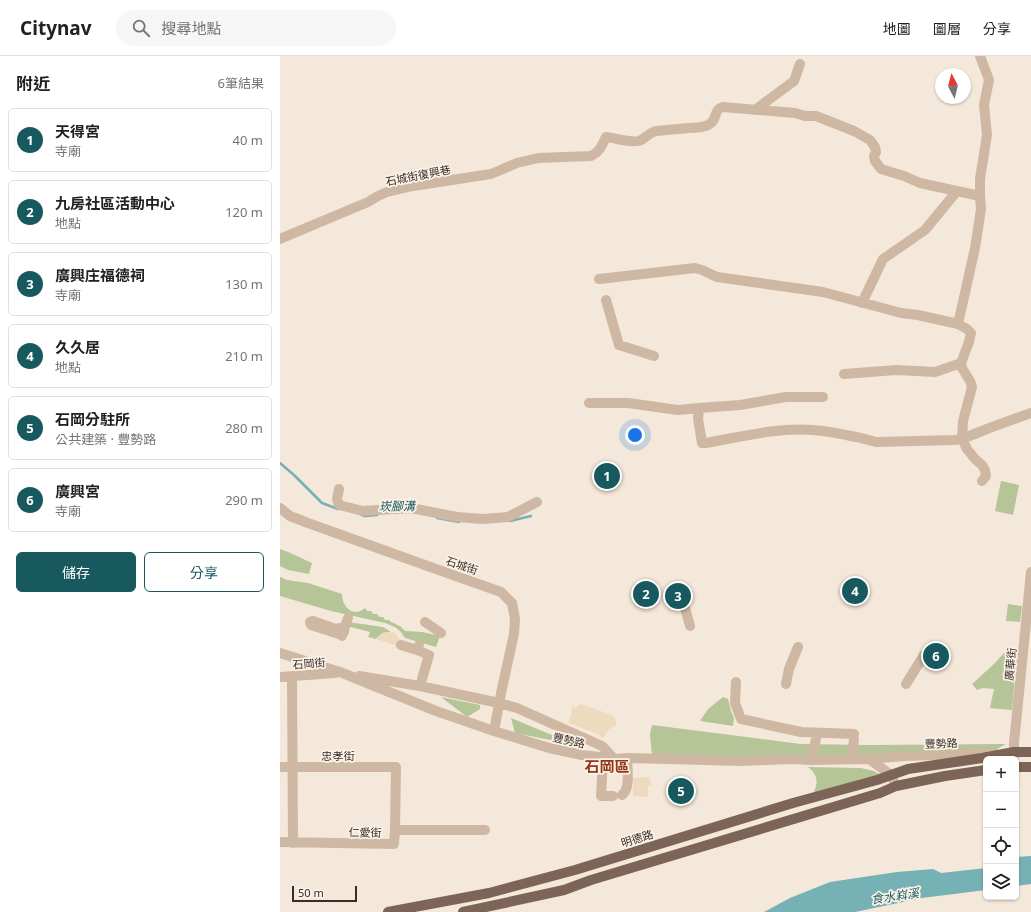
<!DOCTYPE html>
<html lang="zh-TW">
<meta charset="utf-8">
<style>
:root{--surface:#fff;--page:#f6f6f6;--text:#202124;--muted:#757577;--line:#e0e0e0;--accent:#17595f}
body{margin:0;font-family:"Noto Sans","Noto Sans TC",sans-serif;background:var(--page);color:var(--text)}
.controls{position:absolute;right:12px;bottom:12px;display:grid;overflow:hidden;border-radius:6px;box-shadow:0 1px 3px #0004}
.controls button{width:36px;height:36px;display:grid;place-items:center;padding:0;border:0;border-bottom:1px solid var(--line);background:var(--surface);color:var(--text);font:20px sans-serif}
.compass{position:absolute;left:655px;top:12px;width:36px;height:36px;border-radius:50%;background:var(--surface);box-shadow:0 1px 3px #0004;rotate:353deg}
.scale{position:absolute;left:12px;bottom:10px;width:65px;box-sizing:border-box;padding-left:4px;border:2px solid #392d27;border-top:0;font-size:11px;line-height:14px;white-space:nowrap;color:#392d27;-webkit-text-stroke:3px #fbf2e7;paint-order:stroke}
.you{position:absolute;left:355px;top:379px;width:14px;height:14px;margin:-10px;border:3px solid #fff;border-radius:50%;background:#1a73e8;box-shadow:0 0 0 6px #1a73e833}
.badge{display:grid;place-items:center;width:26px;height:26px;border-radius:50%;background:var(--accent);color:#fff;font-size:13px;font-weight:700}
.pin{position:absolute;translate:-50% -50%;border:2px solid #fff;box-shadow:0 1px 4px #0006}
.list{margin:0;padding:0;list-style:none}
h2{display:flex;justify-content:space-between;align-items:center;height:52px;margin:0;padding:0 16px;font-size:17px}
h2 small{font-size:13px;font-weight:400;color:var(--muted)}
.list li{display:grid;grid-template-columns:26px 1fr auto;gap:12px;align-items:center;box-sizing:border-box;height:64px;margin:0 8px 8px;padding:0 8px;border:1px solid var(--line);border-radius:6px}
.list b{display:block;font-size:15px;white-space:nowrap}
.list p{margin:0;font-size:13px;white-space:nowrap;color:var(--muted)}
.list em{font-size:13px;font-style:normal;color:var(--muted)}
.actions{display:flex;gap:8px;padding:12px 16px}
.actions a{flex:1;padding:9px 0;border:1px solid var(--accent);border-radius:6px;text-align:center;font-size:14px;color:var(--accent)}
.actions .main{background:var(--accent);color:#fff}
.icon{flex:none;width:22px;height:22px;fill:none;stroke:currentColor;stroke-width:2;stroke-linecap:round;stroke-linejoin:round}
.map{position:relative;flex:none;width:751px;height:856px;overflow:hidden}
header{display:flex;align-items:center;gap:24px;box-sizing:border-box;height:56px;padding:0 20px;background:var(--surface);border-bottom:1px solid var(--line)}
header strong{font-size:19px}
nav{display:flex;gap:22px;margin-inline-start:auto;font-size:14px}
.search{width:280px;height:36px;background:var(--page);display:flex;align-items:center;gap:10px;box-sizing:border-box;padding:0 14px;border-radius:22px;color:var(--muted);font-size:15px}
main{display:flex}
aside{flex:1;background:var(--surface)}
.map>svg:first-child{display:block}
.green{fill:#b5c598}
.plaza{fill:#eedabf}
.water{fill:#76b1b5}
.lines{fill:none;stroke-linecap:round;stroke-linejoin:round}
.stream{stroke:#76b1b5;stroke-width:2.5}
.minor{stroke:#ceb8a4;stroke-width:10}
.major{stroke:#7c6456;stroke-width:10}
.labels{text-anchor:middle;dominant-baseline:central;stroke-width:3.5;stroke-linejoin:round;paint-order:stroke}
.street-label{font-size:11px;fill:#392d27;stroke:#fbf2e7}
.water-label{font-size:12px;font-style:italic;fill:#17595f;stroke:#fbf2e7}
.district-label{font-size:15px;font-weight:bold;fill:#913617;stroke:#fbf2e7}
</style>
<header>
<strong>Citynav</strong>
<div class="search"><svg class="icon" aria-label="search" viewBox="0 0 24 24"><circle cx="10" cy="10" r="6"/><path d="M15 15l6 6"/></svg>搜尋地點</div>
<nav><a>地圖</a><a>圖層</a><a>分享</a></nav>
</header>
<main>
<aside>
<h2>附近<small>6筆結果</small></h2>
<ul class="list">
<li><span class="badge">1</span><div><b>天得宮</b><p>寺廟</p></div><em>40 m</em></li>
<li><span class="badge">2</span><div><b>九房社區活動中心</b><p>地點</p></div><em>120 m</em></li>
<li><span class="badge">3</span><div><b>廣興庄福德祠</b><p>寺廟</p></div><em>130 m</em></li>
<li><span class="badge">4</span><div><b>久久居</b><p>地點</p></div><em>210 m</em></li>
<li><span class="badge">5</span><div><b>石岡分駐所</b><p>公共建築 · 豐勢路</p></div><em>280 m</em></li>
<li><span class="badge">6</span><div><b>廣興宮</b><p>寺廟</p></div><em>290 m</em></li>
</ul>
<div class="actions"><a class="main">儲存</a><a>分享</a></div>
</aside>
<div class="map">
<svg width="751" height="856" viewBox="0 0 751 856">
<rect width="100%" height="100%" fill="#f4e8da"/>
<path class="green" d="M721,425L739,429L733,459L715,455Z
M0,493L8,496L32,507L29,518L8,514L0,510Z
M0,521L7,524L28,527L62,538C62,551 73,562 85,552L87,555H91L93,558H97L99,561H103L105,564H109L111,566L114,567L117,569L120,570L125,575L142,576L160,580L156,591L125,582L121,576L115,571L105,567L51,555L0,540Z
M728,548L742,550L740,566L726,565Z
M68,566L103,571L111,576C105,576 99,579 96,583L88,581L90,576L67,570Z
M724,597L737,599L732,654L710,652L714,633L703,632L697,634L692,628L715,607Z
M161,641L200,649V653L187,661Z
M443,641L448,643L451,655L454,662L453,670L420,665L428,653Z
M231,662L296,689L235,677Z
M372,669L521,688L590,689L726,688L717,693L585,701L372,700L370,678Z
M528,711L581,712L594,715L604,721L530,744C537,731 541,721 528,711Z"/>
<path class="plaza" d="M107,576H111L115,577L120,584L121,591L96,583L102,577Z
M301,648L332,659L336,664V670L329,673L323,682L318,678L288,667L291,659L292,650L295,652Z
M370,721L371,730H368V741L353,740V722Z"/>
<path class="water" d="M751,800V828L736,830V801Z
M706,812V834L642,842L575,856H484L510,842L550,826L617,816L653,813L661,817Z"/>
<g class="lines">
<path class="stream" d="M0,407L14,419L42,447L58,453
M82,459L85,460L97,459
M157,462L179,466
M230,465L251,460"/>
<path class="minor" d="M700,0L709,24L704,49L707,79L700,123V140L701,153L695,192L678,268L687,273L691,277L689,286L681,307L682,312L690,325L692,331L683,365L682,383L687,393L695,403L702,409L705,414L706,420L702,425
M475,54L514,25L520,8
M0,183L88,146L98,140L107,136L133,130L211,118L237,107L258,102L311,100C320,96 322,89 326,81C335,82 351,87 359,85C365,83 368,77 376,75C387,74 398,73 409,72C415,72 422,72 428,69C439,64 432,54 443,51L515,57L525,60H536L574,75L590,84L595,91L596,96L594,100L595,105L601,113L624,120L640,127L700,140
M319,223L415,212L422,214L437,221L543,236L621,257L638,259L678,268
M326,244L339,289L374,300
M582,247L603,203L645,174L677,135
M564,318L616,314L655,316L681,307
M309,347H348L398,354L419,352L418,363L422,387H426C460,381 499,371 533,374C547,375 562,378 576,381C583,382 590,385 597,386L674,384L682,383L712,371L751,357
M419,352L460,349L506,341H543
M59,433L57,443L59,449L83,455L131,452L177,461L203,463L228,461L257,446
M0,452L10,460L28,467L156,513L221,536L232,547L235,563L234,578L221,637L214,675
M367,547L370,543
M405,552L410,570
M145,566L161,577
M59,572L64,574L68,562
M62,580V579L31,569L30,566L33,565L64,576V574
M121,589L137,594
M139,589L137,594L149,599L142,623
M0,597L60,616L156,655L214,675L269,692L302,699L336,703L347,702L462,705L512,703L531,704L589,703L625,700L714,697
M79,620L140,630L219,647L237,652L322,690L334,703
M0,621L55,617
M12,621L13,787
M456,626L455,647L461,663L521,676L574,678
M506,628L509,613L518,591
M626,628L644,599
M323,702L321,740H333
M572,703L574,683
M589,703L611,719L616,730
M734,703V687L751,516
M531,704L536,683
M0,711H116L115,774
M342,739C351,732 347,713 347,702
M0,786L114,788L115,774H205"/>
<path class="major" d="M736,711H751
M108,856L209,837L295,814L513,747L597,724L628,713L702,702L734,696H751
M183,856L284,834L311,824L600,737L616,730L665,720L706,714"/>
</g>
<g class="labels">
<g class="street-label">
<text transform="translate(138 119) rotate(-11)">石城街復興巷</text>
<text transform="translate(182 509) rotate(19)">石城街</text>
<text transform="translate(29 607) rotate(-4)">石岡街</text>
<text transform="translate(730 608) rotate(-84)">廣華街</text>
<text transform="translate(289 684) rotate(13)">豐勢路</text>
<text transform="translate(661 687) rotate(-2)">豐勢路</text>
<text x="58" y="699">忠孝街</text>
<text transform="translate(85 776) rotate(1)">仁愛街</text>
<text transform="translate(357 782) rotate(-17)">明德路</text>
</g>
<g class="water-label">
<text transform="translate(117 450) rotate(-1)">崁腳溝</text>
<text transform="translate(615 840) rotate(-8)">食水嵙溪</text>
</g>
<g class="district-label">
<text x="327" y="710">石岡區</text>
</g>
</g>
</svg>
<div class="controls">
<button>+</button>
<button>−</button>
<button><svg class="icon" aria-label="locate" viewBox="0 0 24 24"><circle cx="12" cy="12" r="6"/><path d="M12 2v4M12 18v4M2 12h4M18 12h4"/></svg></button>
<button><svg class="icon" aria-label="layers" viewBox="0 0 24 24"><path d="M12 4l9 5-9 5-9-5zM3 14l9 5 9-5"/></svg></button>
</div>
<svg class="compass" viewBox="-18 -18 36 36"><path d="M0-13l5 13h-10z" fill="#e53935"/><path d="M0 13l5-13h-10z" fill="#757577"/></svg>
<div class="scale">50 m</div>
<div class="you"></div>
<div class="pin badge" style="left:327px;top:420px">1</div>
<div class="pin badge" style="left:366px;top:538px">2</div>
<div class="pin badge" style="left:398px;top:540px">3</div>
<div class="pin badge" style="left:575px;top:535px">4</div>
<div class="pin badge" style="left:401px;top:735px">5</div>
<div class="pin badge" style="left:656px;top:600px">6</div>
</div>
</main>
